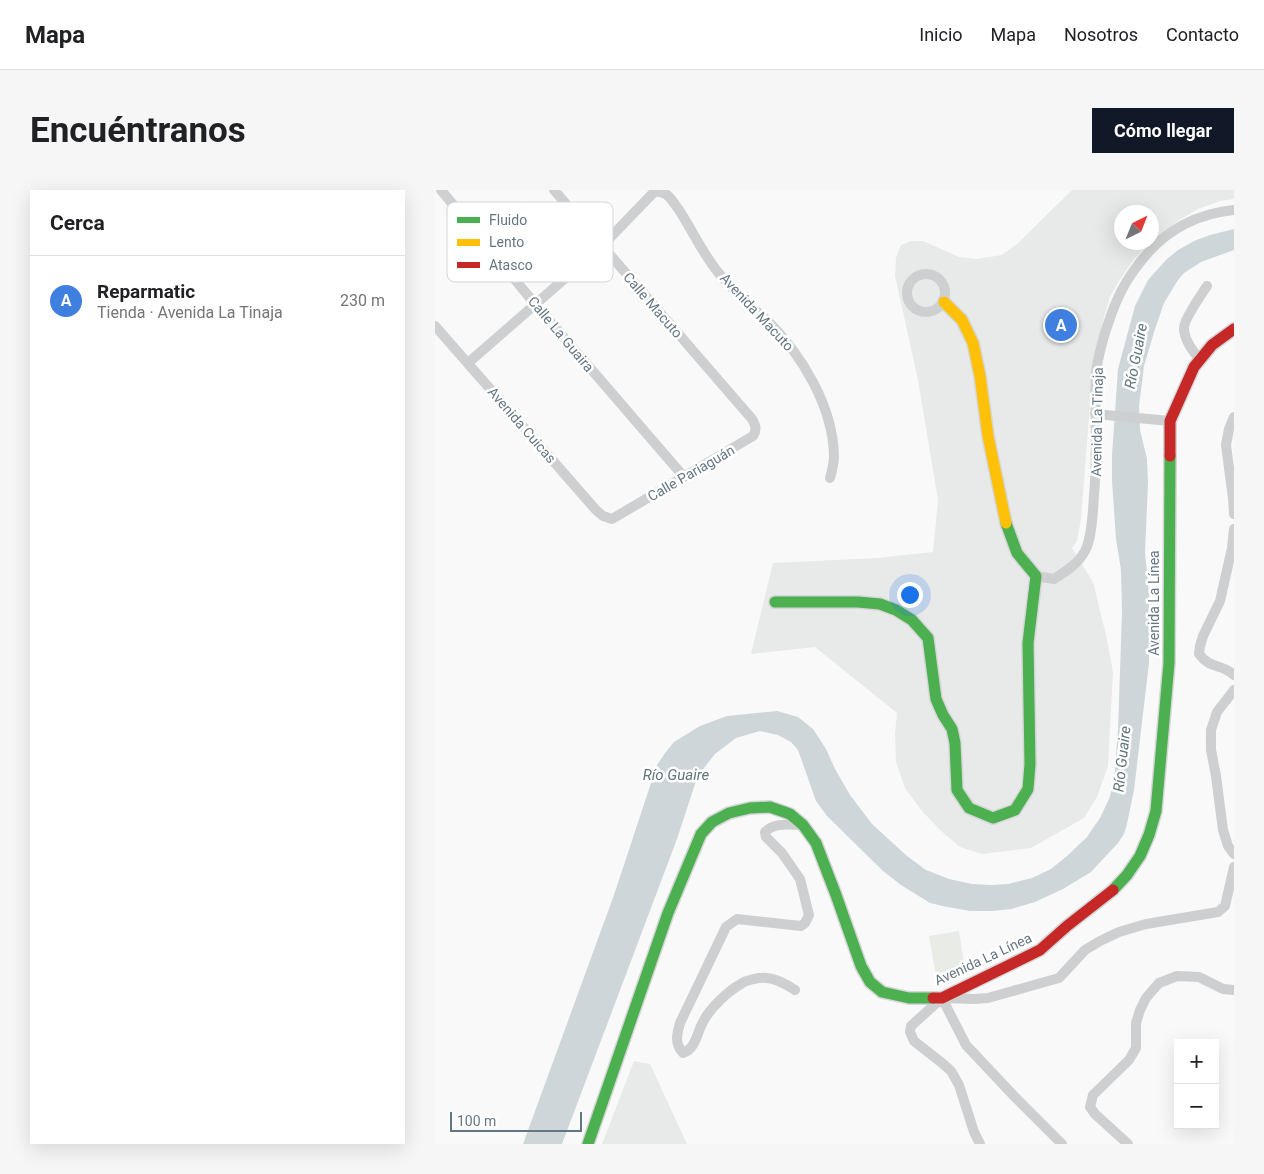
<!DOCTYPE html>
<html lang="es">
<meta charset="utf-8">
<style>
:root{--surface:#fff;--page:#f6f6f6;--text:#202124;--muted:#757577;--line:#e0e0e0;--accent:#111827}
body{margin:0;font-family:Roboto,sans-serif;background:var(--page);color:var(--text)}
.controls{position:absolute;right:15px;bottom:15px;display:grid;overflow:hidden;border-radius:0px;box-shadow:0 5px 20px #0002}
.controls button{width:45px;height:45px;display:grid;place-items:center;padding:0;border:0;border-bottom:1px solid var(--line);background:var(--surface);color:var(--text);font:25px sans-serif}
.compass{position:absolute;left:679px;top:15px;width:45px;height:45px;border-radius:50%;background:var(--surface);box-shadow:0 5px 20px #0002;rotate:43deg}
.scale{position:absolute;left:15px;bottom:12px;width:132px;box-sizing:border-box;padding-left:5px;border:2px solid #657683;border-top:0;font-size:14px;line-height:18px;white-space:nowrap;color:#657683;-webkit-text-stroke:4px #fff;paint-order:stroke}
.you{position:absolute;left:474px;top:404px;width:18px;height:18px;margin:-12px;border:4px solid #fff;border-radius:50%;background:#1a73e8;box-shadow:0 0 0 8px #1a73e833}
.badge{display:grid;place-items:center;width:32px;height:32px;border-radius:50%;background:var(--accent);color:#fff;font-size:16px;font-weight:700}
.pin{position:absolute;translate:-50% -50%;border:2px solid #fff;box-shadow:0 1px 5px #0006}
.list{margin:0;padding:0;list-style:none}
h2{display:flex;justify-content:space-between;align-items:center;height:65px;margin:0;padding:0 20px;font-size:21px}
h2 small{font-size:16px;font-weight:400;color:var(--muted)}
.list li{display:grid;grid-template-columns:32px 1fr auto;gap:15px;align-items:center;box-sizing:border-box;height:90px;padding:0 20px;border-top:1px solid var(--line)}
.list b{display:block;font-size:19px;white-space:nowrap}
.list p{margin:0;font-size:16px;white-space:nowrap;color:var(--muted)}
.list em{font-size:16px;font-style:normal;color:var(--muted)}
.map{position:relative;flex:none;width:799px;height:954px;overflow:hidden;border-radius:0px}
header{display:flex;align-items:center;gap:30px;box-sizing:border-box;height:70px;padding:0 25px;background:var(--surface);border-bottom:1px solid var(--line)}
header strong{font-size:24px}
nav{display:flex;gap:28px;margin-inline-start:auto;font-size:18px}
.intro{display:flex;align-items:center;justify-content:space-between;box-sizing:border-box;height:120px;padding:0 30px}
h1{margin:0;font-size:35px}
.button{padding:12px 22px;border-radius:0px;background:var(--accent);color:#fff;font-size:18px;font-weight:700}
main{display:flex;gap:30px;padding:0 30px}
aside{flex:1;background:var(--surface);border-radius:0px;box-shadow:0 5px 20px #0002}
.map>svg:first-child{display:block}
.built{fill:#e8e9e9}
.green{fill:#e8ebe6}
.water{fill:#ced6d9}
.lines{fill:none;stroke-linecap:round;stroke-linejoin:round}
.fast-casing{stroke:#d5d6d7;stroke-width:14}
.slow-casing{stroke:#d5d6d7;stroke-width:14}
.jam-casing{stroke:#d5d6d7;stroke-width:14}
.street{stroke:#cecfd0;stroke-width:10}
.fast{stroke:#4caf50;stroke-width:11}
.slow{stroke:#ffc107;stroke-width:11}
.jam{stroke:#c62828;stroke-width:11}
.labels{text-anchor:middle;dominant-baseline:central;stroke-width:5;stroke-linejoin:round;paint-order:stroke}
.street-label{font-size:14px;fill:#657683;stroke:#fff}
.water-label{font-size:15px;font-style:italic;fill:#60757c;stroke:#fff}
.key{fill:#fff;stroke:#d1d6da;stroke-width:1}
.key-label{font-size:14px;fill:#657683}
</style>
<header>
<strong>Mapa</strong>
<nav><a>Inicio</a><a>Mapa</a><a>Nosotros</a><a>Contacto</a></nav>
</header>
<div class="intro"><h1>Encuéntranos</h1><a class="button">Cómo llegar</a></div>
<main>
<aside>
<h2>Cerca<small></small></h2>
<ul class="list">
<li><span class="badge" style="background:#3f7fe0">A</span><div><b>Reparmatic</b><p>Tienda · Avenida La Tinaja</p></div><em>230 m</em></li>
</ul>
</aside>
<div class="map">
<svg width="799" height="954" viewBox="0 0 799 954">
<rect width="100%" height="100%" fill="#f9f9f9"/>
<path class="built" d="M637,0H799V9L785,11L763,19L744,30L717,51L716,22H686V52L715,53L699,69L684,91L675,107L668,131L661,163L656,202L646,329L642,351L637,358L658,392L671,445L678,482L673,576L662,607L649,628L596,658L547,664L525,657L505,640L487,621L470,598L461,572L460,544L462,523L380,457L316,464L338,373L442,368L498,362L503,310L483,190L460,86L461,68L466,55L476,51H488L524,67L542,69L567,65L582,54Z
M199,871L215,874L252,954H167Z"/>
<path class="green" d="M524,741L530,781L501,786L494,746Z"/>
<path class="water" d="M799,39V60L766,72L749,83L743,90L729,113L720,139L709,176L704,216L705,240L712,269L713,292L710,363L714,404V473L699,600L692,634L689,644L683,653L656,682L628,699L600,712L576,719L557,721H535L512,717L495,713L466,695L448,681L392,626L381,611L363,560L356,552L343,545L325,541L301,548L280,564L269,578L260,594L242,649L127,954H88L179,705L222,575L230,563L239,552L265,536L292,526L342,521L363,527L378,539L391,559L400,579L415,605L437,634L472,666L491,680L514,689L537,694L556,695L573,694L597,688L616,679L632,666L652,647L665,628L674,609L679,592L683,540L687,422L686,380L681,349L677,291V265L683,179L700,116L713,90L731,70L743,60L759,51L775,45Z"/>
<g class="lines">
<defs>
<path id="fast" d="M340,412H423L445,414L461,420L477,430L493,448L501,509L508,525L517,539L520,553L522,600L534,618L558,628L580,620L593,599L595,574L593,453L601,386L582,363L571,333
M678,700L692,685L705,666L714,645L721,621L734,473L735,266
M153,954L233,723L266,644L277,632L294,623L315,618L335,617L355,624L368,635L381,653L401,705L426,776L435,792L447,802L474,808H498"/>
<path id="slow" d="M509,112L527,130L538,153L545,186L553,246L571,333"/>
<path id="jam" d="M735,266V231L759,177L777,155L799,139
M498,808H507L605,760L632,736L678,700"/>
</defs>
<use href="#fast" class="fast-casing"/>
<use href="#slow" class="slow-casing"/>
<use href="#jam" class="jam-casing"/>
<path class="street" d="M6,0L100,114L249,287
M221,1C225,2 229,3 232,5C237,9 240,15 244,20C257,40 267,62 282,81C292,93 302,105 313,114C320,120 327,125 334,132C367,166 398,216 399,266C399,273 397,281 395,288
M472 103a19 19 0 1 1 38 0a19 19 0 1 1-38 0Z
M0,136L161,320L168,326L177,329L318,246C322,240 321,236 317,229L119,0
M765,170C758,161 749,150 749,138C749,129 766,105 772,96
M33,173L167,56L221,0
M660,224L735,231
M799,227L794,239L791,255L798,308L799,324
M799,339L797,358L785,411L768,446L765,456L764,464C776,480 786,473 799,485
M601,386L619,389C631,381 643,374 650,361C657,348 658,321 659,305C663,265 659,224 661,183C662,171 666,158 669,146C678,118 685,98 703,75C727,42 759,24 799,20
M799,500L782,522L776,540V560L781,586L788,640L793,656L799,664
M360,800C351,794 342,789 332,788C325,787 311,790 306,794C293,801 275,818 268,832C262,842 261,859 248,863C239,853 242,844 245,833L291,737L302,729L366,736L370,733L374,725L365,689L347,663L331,647L330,642C339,632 356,635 368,635
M507,808L531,855L579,906L627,954
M507,808L476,836L475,842L479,851L507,873L516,881L524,895L539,942L545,954
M508,808L539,809L553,808L624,788L650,760L665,751L684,742L711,734L783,722L790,716L799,677
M693,954L660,924L655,917L658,905L694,870L701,858V833L705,820L711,808L724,793L742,786L764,787L788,799L799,800"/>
<use href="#fast" class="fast"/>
<use href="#slow" class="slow"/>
<use href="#jam" class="jam"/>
</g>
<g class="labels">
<g class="street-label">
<text transform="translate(218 115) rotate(49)">Calle Macuto</text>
<text transform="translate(322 122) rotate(47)">Avenida Macuto</text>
<text transform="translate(126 144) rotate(50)">Calle La Guaira</text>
<text transform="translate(662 232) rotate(-89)">Avenida La Tinaja</text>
<text transform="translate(87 235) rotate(49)">Avenida Cuicas</text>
<text transform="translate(256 283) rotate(-30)">Calle Pariaguán</text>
<text transform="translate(719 413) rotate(-90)">Avenida La Línea</text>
<text transform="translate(548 769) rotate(-25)">Avenida La Línea</text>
</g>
<g class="water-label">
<text transform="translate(701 166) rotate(-79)">Río Guaire</text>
<text transform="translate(687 569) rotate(-84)">Río Guaire</text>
<text x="241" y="585">Río Guaire</text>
</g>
</g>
<rect x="12" y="12" width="166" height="80" rx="8" class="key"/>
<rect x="22" y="27" width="23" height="6" fill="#4caf50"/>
<rect x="22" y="49" width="23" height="7" fill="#ffc107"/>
<rect x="22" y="72" width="23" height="6" fill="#c62828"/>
<g class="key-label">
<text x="54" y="35">Fluido</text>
<text x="54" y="57">Lento</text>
<text x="54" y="80">Atasco</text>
</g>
</svg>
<div class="controls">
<button>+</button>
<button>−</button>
</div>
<svg class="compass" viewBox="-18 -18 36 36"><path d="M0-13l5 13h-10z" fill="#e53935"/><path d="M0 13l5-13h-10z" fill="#757577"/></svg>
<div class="scale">100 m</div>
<div class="you"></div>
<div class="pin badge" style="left:626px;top:135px;background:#3f7fe0">A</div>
</div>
</main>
